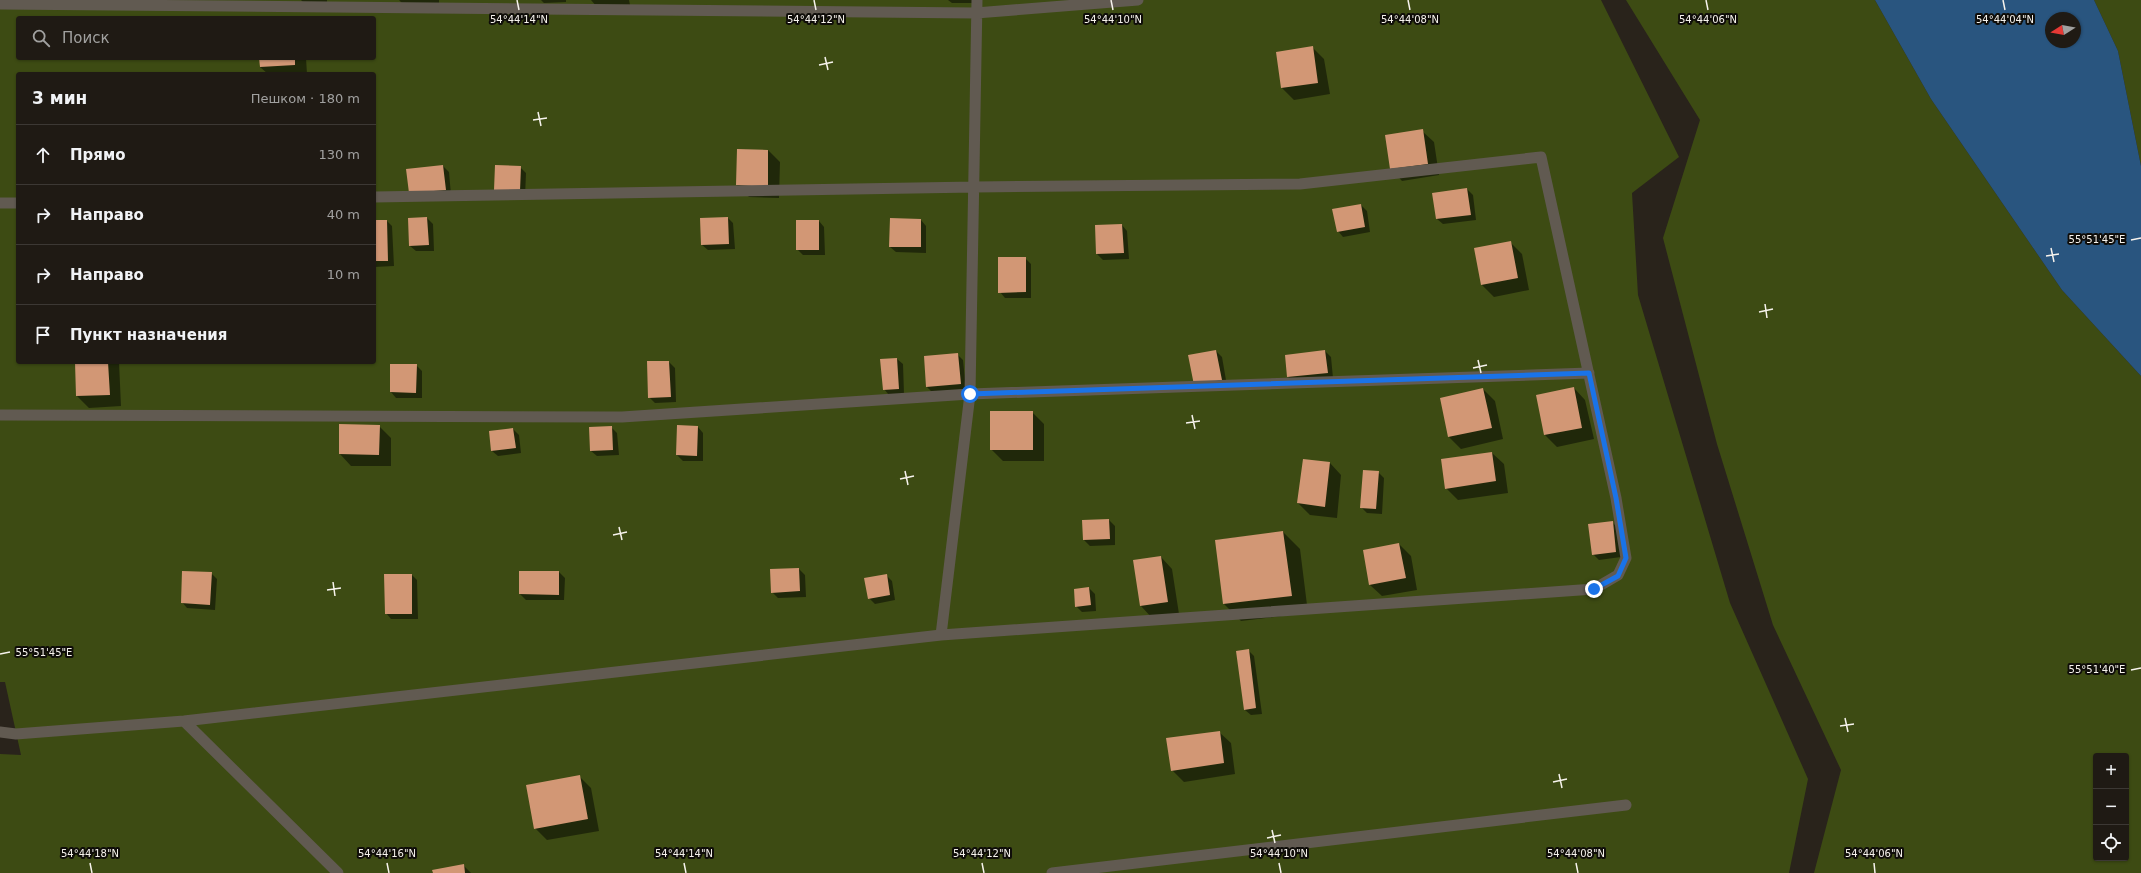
<!DOCTYPE html>
<html lang="ru">
<meta charset="utf-8">
<style>
:root{--surface:#1f1a14;--page:#2c2722;--text:#f1f3f6;--muted:#a1a1a0;--line:#3c3834}
body{margin:0;font-family:"DejaVu Sans",sans-serif;background:var(--page);color:var(--text)}
.controls{position:absolute;right:12px;bottom:12px;display:grid;overflow:hidden;border-radius:4px;box-shadow:0 1px 3px #0004}
.controls button{width:36px;height:36px;display:grid;place-items:center;padding:0;border:0;border-bottom:1px solid var(--line);background:var(--surface);color:var(--text);font:20px sans-serif}
.compass{position:absolute;left:2045px;top:12px;width:36px;height:36px;border-radius:50%;background:var(--surface);box-shadow:0 1px 3px #0004;rotate:259deg}
.stop{position:absolute;width:12px;height:12px;margin:-9px;border:3px solid #1a73e8;border-radius:50%;background:#fff}
.stop.end{background:#1a73e8;border-color:#fff;box-shadow:0 1px 4px #0008}
.list{margin:0;padding:0;list-style:none}
h2{display:flex;justify-content:space-between;align-items:center;height:52px;margin:0;padding:0 16px;font-size:17px}
h2 small{font-size:13px;font-weight:400;color:var(--muted)}
.list li{display:grid;grid-template-columns:26px 1fr auto;gap:12px;align-items:center;box-sizing:border-box;height:60px;padding:0 16px;border-top:1px solid var(--line)}
.list b{display:block;font-size:15px;white-space:nowrap}
.list em{font-size:13px;font-style:normal;color:var(--muted)}
.icon{flex:none;width:22px;height:22px;fill:none;stroke:currentColor;stroke-width:2;stroke-linecap:round;stroke-linejoin:round}
.map{position:relative;flex:none;width:2141px;height:873px;overflow:hidden}
.search{position:absolute;background:var(--surface);box-shadow:0 1px 3px #0004;left:16px;top:16px;width:360px;height:44px;display:flex;align-items:center;gap:10px;box-sizing:border-box;padding:0 14px;border-radius:4px;color:var(--muted);font-size:15px}
.panel{position:absolute;background:var(--surface);box-shadow:0 1px 3px #0004;left:16px;top:72px;width:360px;height:292px;border-radius:4px}
.map>svg:first-child{display:block}
.green{fill:#3d4b13;fill-rule:evenodd}
.water{fill:#29557f;fill-rule:evenodd}
.shadow{fill:#0007}
.building{fill:#d29775}
.lines{fill:none;stroke-linecap:round;stroke-linejoin:round}
.minor{stroke:#615a51;stroke-width:11}
.route{stroke:#1a73e8;stroke-width:5}
.ticks{fill:none;stroke:#f7f3ed;stroke-width:1.5}
.ticks-label{font-size:10px;text-anchor:middle;fill:#f7f3ed;stroke:#0f0d09;stroke-width:4;stroke-linejoin:round;paint-order:stroke}
</style>
<div class="map">
<svg width="2141" height="873" viewBox="0 0 2141 873">
<rect width="100%" height="100%" fill="#29231b"/>
<path class="green" d="M0,0H1601L1679,157L1632,193L1638,295L1730,603L1808,779L1789,873H0V754L21,755L5,682H0ZM18,18H374V58H18ZM18,74H374V362H18Z
M1626,0H1875L1931,99L2062,290L2141,376V873H1814L1841,770L1773,625L1717,444L1663,238L1700,120ZM2096,756H2126V858H2096Z
M2094,0H2141V166L2118,51Z"/>
<path class="water" d="M1875,0H2094L2118,51L2141,166V376L2062,290L1931,99ZM2051,18H2075V42H2051Z"/>
<path class="shadow" d="M301,0H327V3H304Z
M399,0H439V6H405Z
M541,0H566V2L544,3Z
M591,0H629L630,5L597,7Z
M948,0H981V3H952Z
M1313,48L1324,59L1330,94L1294,100L1282,88Z
M260,58H306L307,74H268L260,67Z
M1422,131L1434,142L1439,175L1402,181L1391,169Z
M768,150L780,162L779,198L749,197L737,185Z
M443,166L449,172L451,195L416,199Z
M520,167L526,173L525,197L501,196Z
M1467,189L1473,195L1476,220L1443,224L1437,219Z
M1361,205L1367,211L1370,232L1343,237L1338,231Z
M427,218L433,224L434,251H416L410,246Z
M728,218L733,223L735,249L708,250L702,245Z
M921,220L926,226V253L896,252L890,247Z
M374,221H387L392,226L394,266L374,267Z
M819,221L824,227L825,255H803L797,249Z
M1122,225L1127,231L1129,259L1103,260L1097,254L1096,226Z
M1510,242L1522,254L1529,290L1494,297L1482,285L1475,249Z
M1025,258L1031,264V298H1005L1000,292Z
M1216,351L1222,357L1227,386L1200,391Z
M1325,351L1331,357L1333,378L1294,382L1288,377Z
M957,354L963,360L966,389L933,393L927,387Z
M897,359L903,364L904,394L889,395L884,389Z
M76,362H119L121,406L89,408L77,396Z
M669,362L675,368L676,402L655,403L649,397Z
M416,365L422,371V398H396L391,392Z
M1574,388L1585,400L1594,439L1557,447L1545,435Z
M1483,389L1495,401L1503,439L1461,449L1449,437Z
M1032,412L1044,424V461H1003L991,449Z
M379,426L391,438V466H351L340,454Z
M611,427L617,433L619,455L597,456L591,451Z
M698,427L703,433V461H683L677,455Z
M513,429L519,435L521,453L498,456L492,451Z
M1492,453L1504,464L1508,493L1458,500L1446,488Z
M1330,463L1341,475L1337,518L1310,515L1298,503Z
M1378,472L1384,478L1382,514L1367,513L1361,507Z
M1109,520L1115,526V545L1090,546L1084,540L1083,521Z
M1612,522L1618,528L1621,557L1599,560L1593,554Z
M1283,532L1300,549L1308,613L1241,621L1224,604L1216,540Z
M1399,544L1411,556L1417,590L1382,596L1370,585Z
M1161,557L1172,569L1179,614L1152,618L1141,606L1134,561Z
M799,569L805,575L806,597L778,598L772,592Z
M559,572L565,578L564,600H526L520,594Z
M211,573L217,579L215,610L187,608L182,602Z
M412,575L417,580L418,619H391L386,613Z
M886,575L892,581L895,600L875,604L869,598Z
M1089,588L1095,594L1096,611L1082,612L1076,606Z
M1248,650L1254,656L1262,714L1251,715L1245,710Z
M1219,732L1231,743L1235,774L1184,782L1172,770Z
M579,776L591,788L599,831L547,840L535,828Z
M463,865L471,873H434Z"/>
<path class="building" d="M1313,46L1318,83L1281,88L1276,52Z
M259,58H295V65L260,67Z
M1423,129L1428,164L1390,169L1385,135Z
M737,149L768,150V187L736,185Z
M443,165L446,190L409,193L406,169Z
M495,165L521,166L520,191L494,190Z
M1467,188L1471,215L1436,219L1432,193Z
M1361,204L1365,227L1337,232L1332,209Z
M427,217L429,245L409,246L408,218Z
M728,217L729,244L701,245L700,218Z
M890,218L921,219V247H889Z
M374,220H387L388,261H374Z
M796,220H819V250H796Z
M1122,224L1124,253L1096,254L1095,225Z
M1511,241L1518,278L1481,285L1474,248Z
M998,257H1026V292L998,293Z
M1216,350L1222,380L1194,385L1188,355Z
M1325,350L1328,373L1287,377L1285,355Z
M958,353L961,384L926,387L924,356Z
M897,358L899,389L883,390L880,359Z
M647,361H669L671,397L648,398Z
M75,362H108L110,395L76,396Z
M390,364H417L416,393L390,392Z
M1574,387L1582,428L1544,435L1536,395Z
M1483,388L1492,428L1448,437L1440,398Z
M990,411H1033V450H990Z
M339,424L380,425L379,455L339,454Z
M677,425L698,426L697,456L676,455Z
M612,426L613,450L590,451L589,427Z
M513,428L516,448L491,451L489,431Z
M1492,452L1496,481L1445,489L1441,459Z
M1303,459L1330,462L1325,507L1297,503Z
M1363,470L1379,471L1376,509L1360,508Z
M1109,519L1110,539L1083,540L1082,520Z
M1613,521L1616,552L1592,555L1588,524Z
M1283,531L1292,596L1223,604L1215,540Z
M1399,543L1406,578L1369,585L1363,550Z
M1161,556L1168,602L1140,606L1133,560Z
M799,568L800,591L771,593L770,569Z
M182,571L212,572L210,605L181,603Z
M519,571H559V595L519,594Z
M384,574H412V614H385Z
M887,574L890,595L868,599L864,578Z
M1089,587L1091,605L1075,607L1074,589Z
M1249,649L1256,708L1244,710L1236,651Z
M1220,731L1224,763L1171,771L1166,738Z
M580,775L588,819L534,829L526,785Z
M464,864L465,873H433L432,870Z"/>
<g class="lines">
<path class="minor" d="M0,4L976,13L1138,0
M0,203H18
M0,415L622,417L970,394L1589,373
M941,635L970,394L977,0
M184,721L338,873
M0,732L16,734L184,721L941,635L1594,589L1618,575L1626,558L1616,498L1541,157L1300,184L975,187L374,197
M1052,873L1626,805"/>
</g>
<g class="lines">
<path class="route" d="M970,394L1589,373L1616,498L1626,558L1618,576L1594,589"/>
</g>
<path class="ticks" d="M517,0L519,10M814,0L816,10M1111,0L1113,10M1408,0L1410,10M1706,0L1708,10M2003,0L2005,10M825,57L828,70M819,65L833,62M538,112L541,126M533,120L547,118M2131,240L2141,238M2051,248L2054,262M2046,256L2059,254M1765,304L1767,318M1759,312L1773,309M1478,360L1481,373M1473,368L1487,365M1192,415L1195,429M1186,423L1200,421M905,471L908,485M900,479L914,476M619,527L622,540M613,535L627,532M333,582L335,596M327,590L341,588M0,654L10,652M2131,670L2141,668M1845,718L1848,732M1840,726L1854,724M1559,774L1562,788M1553,782L1567,779M1272,830L1275,843M1267,838L1281,835M90,863L92,873M387,863L389,873M684,863L686,873M982,863L984,873M1279,863L1281,873M1576,863L1578,873M1874,863L1875,873"/>
<g class="ticks-label">
<text x="519" y="23">54°44'14"N</text>
<text x="816" y="23">54°44'12"N</text>
<text x="1113" y="23">54°44'10"N</text>
<text x="1410" y="23">54°44'08"N</text>
<text x="1708" y="23">54°44'06"N</text>
<text x="2005" y="23">54°44'04"N</text>
<text x="2097" y="243">55°51'45"E</text>
<text x="44" y="656">55°51'45"E</text>
<text x="2097" y="673">55°51'40"E</text>
<text x="90" y="857">54°44'18"N</text>
<text x="387" y="857">54°44'16"N</text>
<text x="684" y="857">54°44'14"N</text>
<text x="982" y="857">54°44'12"N</text>
<text x="1279" y="857">54°44'10"N</text>
<text x="1576" y="857">54°44'08"N</text>
<text x="1874" y="857">54°44'06"N</text>
</g>
</svg>
<div class="controls">
<button>+</button>
<button>−</button>
<button><svg class="icon" aria-label="locate" viewBox="0 0 24 24"><circle cx="12" cy="12" r="6"/><path d="M12 2v4M12 18v4M2 12h4M18 12h4"/></svg></button>
</div>
<svg class="compass" viewBox="-18 -18 36 36"><path d="M0-13l5 13h-10z" fill="#e53935"/><path d="M0 13l5-13h-10z" fill="#a1a1a0"/></svg>
<div class="stop" style="left:970px;top:394px"></div>
<div class="stop end" style="left:1594px;top:589px"></div>
<div class="search"><svg class="icon" aria-label="search" viewBox="0 0 24 24"><circle cx="10" cy="10" r="6"/><path d="M15 15l6 6"/></svg>Поиск</div>
<section class="panel">
<h2>3 мин<small>Пешком · 180 m</small></h2>
<ul class="list">
<li><svg class="icon" aria-label="ahead" viewBox="0 0 24 24"><path d="M12 20V5M6 11l6-6 6 6"/></svg><div><b>Прямо</b></div><em>130 m</em></li>
<li><svg class="icon" aria-label="right" viewBox="0 0 24 24"><path d="M7 20v-9h11M14 6l5 5-5 5"/></svg><div><b>Направо</b></div><em>40 m</em></li>
<li><svg class="icon" aria-label="right" viewBox="0 0 24 24"><path d="M7 20v-9h11M14 6l5 5-5 5"/></svg><div><b>Направо</b></div><em>10 m</em></li>
<li><svg class="icon" aria-label="arrive" viewBox="0 0 24 24"><path d="M6 21V4h12l-3 4 3 4H6"/></svg><div><b>Пункт назначения</b></div></li>
</ul>
</section>
</div>
